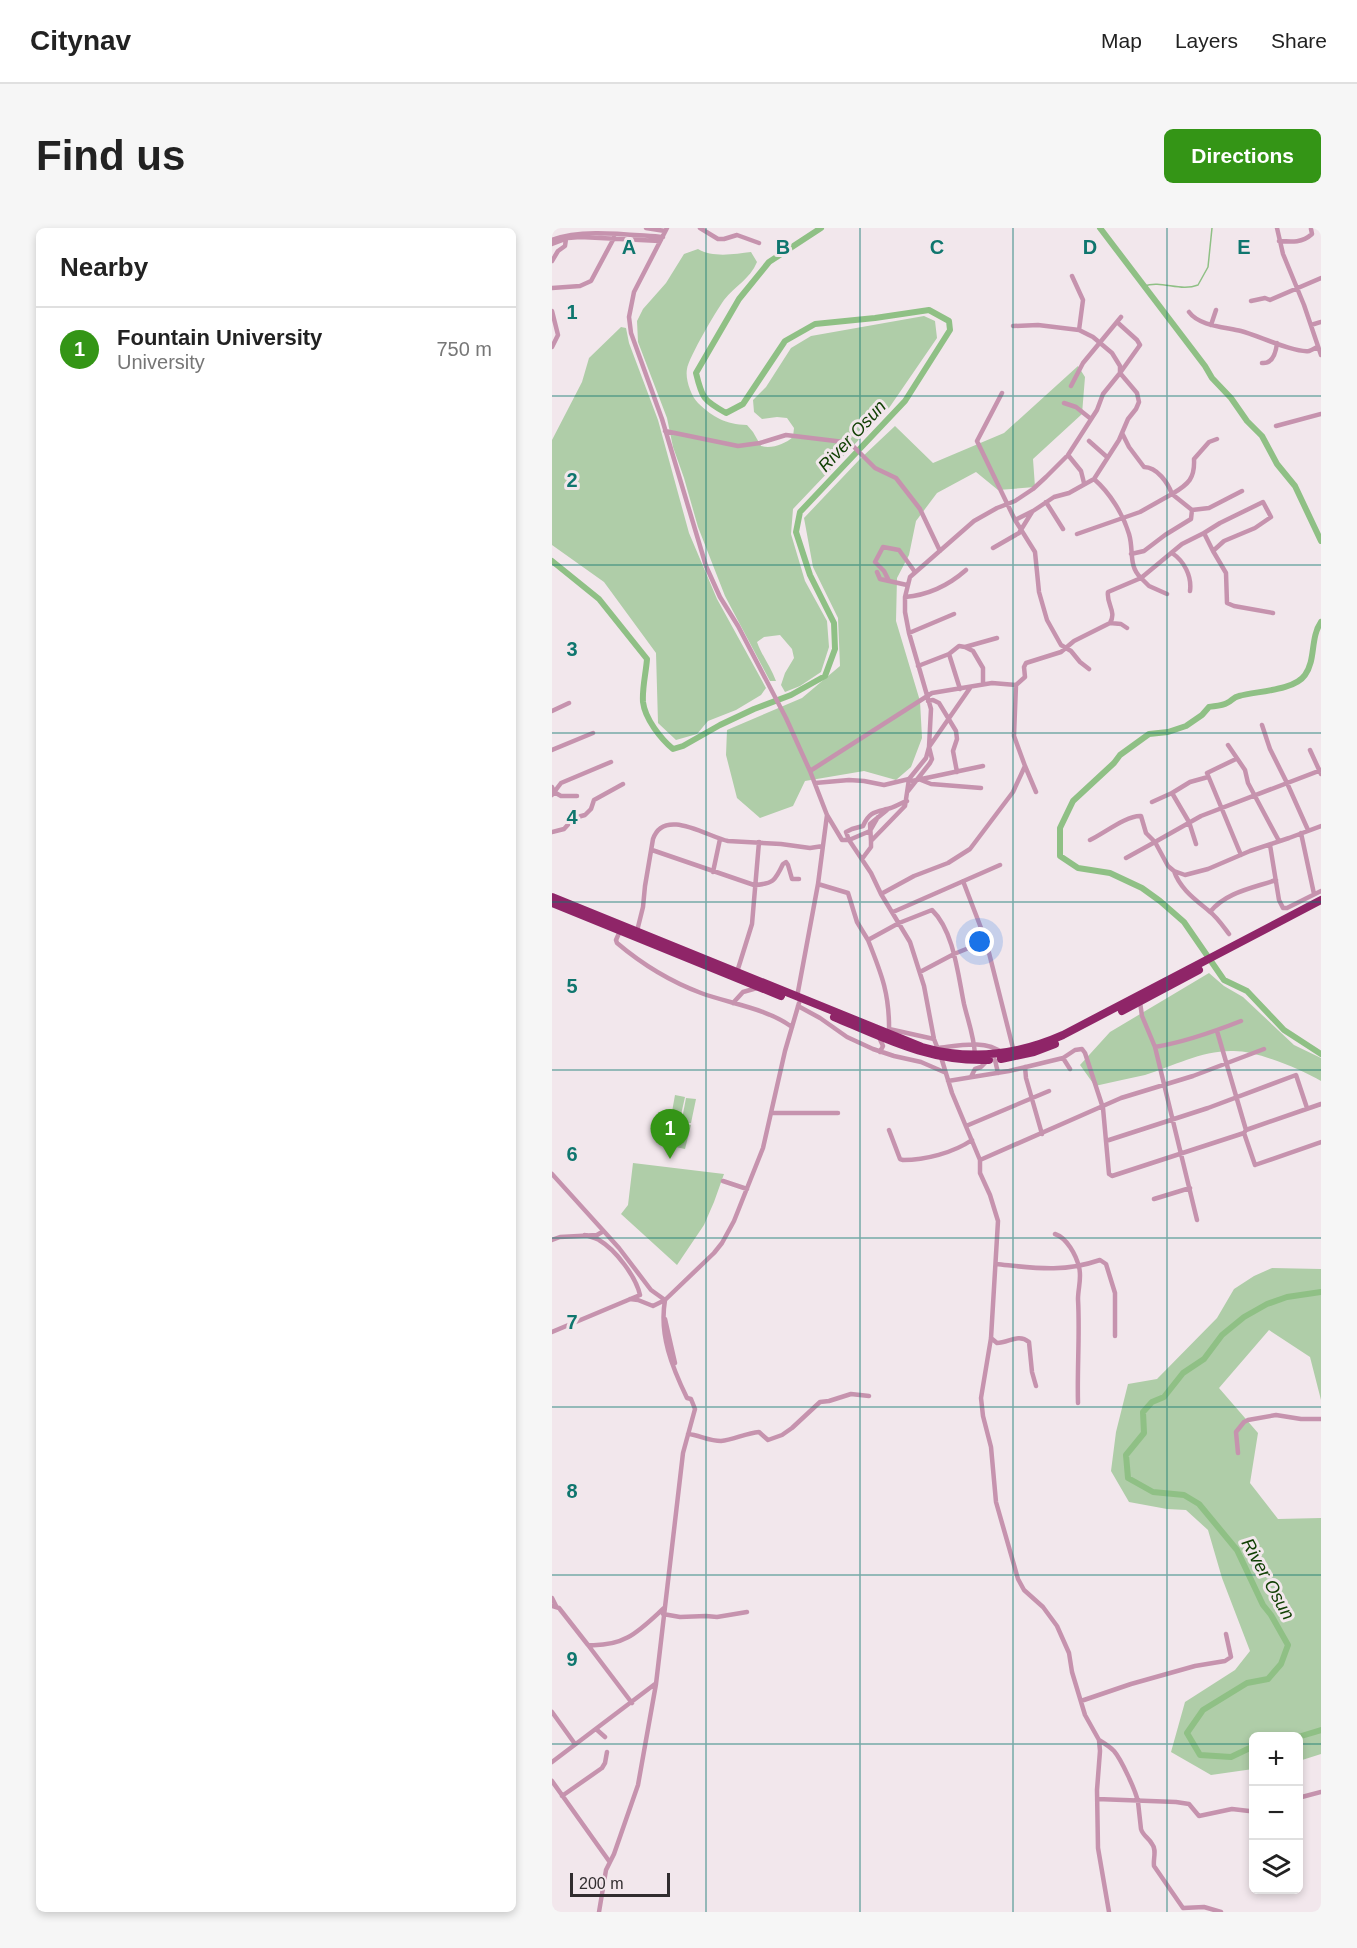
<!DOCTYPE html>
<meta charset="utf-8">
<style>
:root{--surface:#fff;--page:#f6f6f6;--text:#222;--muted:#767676;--line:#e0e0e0;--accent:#349516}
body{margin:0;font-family:Helvetica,sans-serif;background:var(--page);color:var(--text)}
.controls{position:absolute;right:18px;bottom:18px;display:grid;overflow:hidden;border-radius:9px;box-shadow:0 3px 9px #0003}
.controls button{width:54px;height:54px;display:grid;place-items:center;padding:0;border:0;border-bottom:2px solid var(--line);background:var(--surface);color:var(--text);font:30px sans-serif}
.scale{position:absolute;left:18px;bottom:15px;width:100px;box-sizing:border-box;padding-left:6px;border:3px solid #312d2f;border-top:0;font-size:16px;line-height:21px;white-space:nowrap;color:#312d2f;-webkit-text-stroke:4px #f2e7ec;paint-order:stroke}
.you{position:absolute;left:428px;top:714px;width:21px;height:21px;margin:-15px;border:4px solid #fff;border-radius:50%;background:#1a73e8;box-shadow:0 0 0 9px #1a73e833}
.badge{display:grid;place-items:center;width:39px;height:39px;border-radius:50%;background:var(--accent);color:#fff;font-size:20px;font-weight:700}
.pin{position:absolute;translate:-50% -50px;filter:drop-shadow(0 2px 3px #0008)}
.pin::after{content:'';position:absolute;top:32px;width:21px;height:18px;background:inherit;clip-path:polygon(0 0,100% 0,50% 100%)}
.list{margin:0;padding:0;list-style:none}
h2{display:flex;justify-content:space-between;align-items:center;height:78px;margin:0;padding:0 24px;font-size:26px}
h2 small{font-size:20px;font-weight:400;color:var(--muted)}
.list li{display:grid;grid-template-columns:39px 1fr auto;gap:18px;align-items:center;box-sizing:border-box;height:84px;padding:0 24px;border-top:2px solid var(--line)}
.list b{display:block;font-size:22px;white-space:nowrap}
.list p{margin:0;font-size:20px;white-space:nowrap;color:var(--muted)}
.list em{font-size:20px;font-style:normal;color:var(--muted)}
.icon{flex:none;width:33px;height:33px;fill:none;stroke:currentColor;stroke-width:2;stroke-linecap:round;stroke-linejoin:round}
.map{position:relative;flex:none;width:769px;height:1684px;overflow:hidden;border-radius:9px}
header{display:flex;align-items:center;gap:36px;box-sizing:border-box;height:84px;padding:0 30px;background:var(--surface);border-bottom:2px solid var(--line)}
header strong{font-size:28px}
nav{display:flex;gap:33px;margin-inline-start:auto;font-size:21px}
.intro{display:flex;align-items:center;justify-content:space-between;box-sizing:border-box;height:144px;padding:0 36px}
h1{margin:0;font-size:42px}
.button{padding:15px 27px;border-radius:9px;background:var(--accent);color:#fff;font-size:21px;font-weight:700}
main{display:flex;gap:36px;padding:0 36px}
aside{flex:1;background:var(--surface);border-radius:9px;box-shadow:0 3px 9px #0003}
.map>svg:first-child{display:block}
.green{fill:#afcda8}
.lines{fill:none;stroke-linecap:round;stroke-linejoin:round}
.stream{stroke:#8fc085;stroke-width:1.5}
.river{stroke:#8fc085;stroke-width:6}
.minor{stroke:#c693ae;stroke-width:4.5}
.highway{stroke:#8f2568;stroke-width:8}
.grid{fill:none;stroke:#0f766e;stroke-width:1.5;stroke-opacity:0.55}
.labels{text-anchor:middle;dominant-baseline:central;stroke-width:6;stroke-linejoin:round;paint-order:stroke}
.water-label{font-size:18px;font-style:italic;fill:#114004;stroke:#f2e7ec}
.grid-label{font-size:20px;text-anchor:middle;font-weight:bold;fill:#0f766e;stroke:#f2e7ec;stroke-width:6;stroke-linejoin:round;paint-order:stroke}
</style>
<header>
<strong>Citynav</strong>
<nav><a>Map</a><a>Layers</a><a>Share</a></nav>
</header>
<div class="intro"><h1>Find us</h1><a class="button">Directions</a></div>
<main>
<aside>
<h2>Nearby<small></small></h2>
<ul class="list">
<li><span class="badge">1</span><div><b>Fountain University</b><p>University</p></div><em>750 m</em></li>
</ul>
</aside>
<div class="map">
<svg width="769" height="1684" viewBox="0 0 769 1684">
<rect width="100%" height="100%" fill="#f2e7ec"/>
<path class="green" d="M146,21C161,30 183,26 199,24L205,34C198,51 183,58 172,72C164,83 137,129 135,141C133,151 139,168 146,175C162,190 173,196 195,197L201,204L209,218C220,221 233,216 241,209L242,200L235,190L225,189L210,191L202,184L201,172L214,159L239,120L259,108L372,88L383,93L385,110L337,180L241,281L239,306L253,353L275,393L277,419L269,444L248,458L233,464L229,457L233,445L242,430L240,421L228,407L212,409L205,414C210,428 219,439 224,453H218L173,368L146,299L132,250L121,219L115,190L86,114L85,93L91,81L114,55L132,26Z
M69,99L74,100L77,115L106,192L137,305L165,371L214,460L209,467L184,482L156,493L145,506L124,512L106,495L104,425L52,354L0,317V212L30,154L37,130Z
M526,138L533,149L530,186L481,231L483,259L446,262L424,244L385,265L364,293L357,327L345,350L344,393L368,473L370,510L359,539L344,552L312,543L253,553L241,578L208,590L185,570L174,527L175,502L250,470L288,438L286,390L261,339L252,290L308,231L343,198L381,235L452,205Z
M657,745L672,758L691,769L742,817L769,830V853C749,841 705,823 682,823C650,822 622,838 593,847C576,851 559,854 543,858L528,837L558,804Z
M123,867L133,869L128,891H125L123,894L127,900L133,896L139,897L133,921L114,917Z
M134,870L144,871L139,895H133L130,891Z
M81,935L172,946L162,974L152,997L125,1037L69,986L76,977Z
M720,1040L769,1041V1172L758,1129L717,1102L667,1160L706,1205L698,1255L726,1291L769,1290V1526L747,1533L746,1508H702L701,1541L659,1547L619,1524L633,1474L683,1442L698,1423L670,1350L656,1302L634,1282L615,1281L577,1274L559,1243L564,1204L576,1156L605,1151L665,1090L682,1061L702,1048Z"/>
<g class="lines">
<path class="stream" d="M592,58C610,52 628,64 646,57L656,39L660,0"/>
<path class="river" d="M548,0L653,138L660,150L679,170L695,193L710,208L725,236L743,258L769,313
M0,333L47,371L95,431C94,445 90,460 91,474C93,491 109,511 121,521L131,518L168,497L202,481L239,467L273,448L283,421L282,395L258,347L244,304L248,284L353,173L398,102L397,93L377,82L323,90L263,96L233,113L191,176L174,185C151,172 150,170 144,145L187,71L217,34L269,0
M769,394C758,410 764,432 753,447C742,463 704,463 687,468C681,469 680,473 675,475C670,478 662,478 657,479L650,487L634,498L616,504L597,506L568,527L562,535L521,573L508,600V628L526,640L558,645L590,660L608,673L632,694L672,752L695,763L732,802L769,826
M746,1509L769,1502
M702,1518L679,1529L648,1527L635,1505L651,1482L695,1455L716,1451L729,1436L736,1417L719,1387L711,1377L685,1322L647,1276L632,1267L601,1264L576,1250L574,1227L592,1205L591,1184L600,1174L612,1169L631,1145L652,1131L670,1107L692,1089L715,1076L735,1069L769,1064"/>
<path class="minor" d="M94,0L113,3
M115,0L82,64L77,89L79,105L110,191L154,338L168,369L186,398L234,490L258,543L275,587L290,612H297L319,645L329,666L358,714L372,758L382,811L387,824
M148,0L166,11H172L185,7L207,15
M725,0L731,26L752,77L769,127
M0,12C29,0 78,7 111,9
M727,13C740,14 750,15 760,6L759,1
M0,16L16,10L28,9L108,13
M0,33L6,23L13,18L14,11
M520,48L531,72L527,102
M0,60L28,58L39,53L62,10
M699,73L713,70L718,72L769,50
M0,83L6,107L0,119
M637,84C647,98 673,99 689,103C705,107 742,125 757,123C760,122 763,120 766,119
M659,97L664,82
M759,97L769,94
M710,135C721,136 724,124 725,115
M519,158L531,135L569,89
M450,165L425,213L463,292L481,283L502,269L517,265L542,251C558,265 571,286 577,306C582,322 576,338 589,350L556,364C554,375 565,384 558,395L522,413L509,424L474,435L472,439L473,449L464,457
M512,175L524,179L539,191
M724,198L769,186
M113,203L186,218L208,215L234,207L292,214L301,218L323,240L344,250L368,281L388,323
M537,213L555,229
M516,227L529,243L532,255
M542,251L567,212L576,191L584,181L587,174L585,165L568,145L588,117L585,112L565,94
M494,274L511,301
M640,282L620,266C637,256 643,250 642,231L657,214L665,211
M463,292L483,324L487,364L495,392L509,417L519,423L528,434L537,441
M525,306L588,284L620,266C616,255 605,239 592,239L577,219L570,205
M441,320L467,305L480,284
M661,323L674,345L675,375L682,378L721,385
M620,325C632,333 640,348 638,363
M579,326L592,323L613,307L639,291L640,282L657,280L690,263
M325,344L328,351L355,357
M337,353L332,343L323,334L331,319L347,322L363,344
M615,366L597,358L589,350L630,316L652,305L661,323L672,313L703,300L719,289L711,274L668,295L652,305
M353,369C377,367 397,357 414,342
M558,395L569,396L575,400
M357,405L402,386
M413,419L445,410
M366,438L397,426
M408,461L397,426L407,418L413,419L421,423L431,440V456
M376,473L381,472L387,475L404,503L405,511L401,523L405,544
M0,483L17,475
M710,497L718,521L735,555L756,602
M676,517L693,542L696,555L727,613
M0,522L41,505
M758,522L769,546
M684,531L655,545L689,627
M473,538L484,564
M769,542L649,588L603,614L616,638L622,643L633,647L656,641L698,623L737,610L769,598
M258,543L380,465L440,455L464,457L462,508L473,538L461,564L418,621L396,635L362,648L329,666
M369,552L379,556L429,560
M263,555L297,552L312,553L332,557L357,551L360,553L431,538
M0,559L2,564L9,568H25
M356,563L378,535L380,531L377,519L418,460
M0,567L9,555L59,534
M600,574L620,565
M326,589L318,603L297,612L294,604L300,601L311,598C317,584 323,584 335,581C342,580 348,575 355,573
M0,604L12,601L22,590L33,587L39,581L42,572L71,556
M749,605L762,666
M538,612C551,606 575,587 589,588L594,605L603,614L574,630
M319,613L318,596L335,582
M644,616L637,594L620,565L638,554L656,549
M718,617L727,672L731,680H735L769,663
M100,622L202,657C221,656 223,653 231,636L234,634L236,637L240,651H247
M310,631L319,619V613L353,578L357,551L374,530L377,519L379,481L357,405L353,384V369L358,349L422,293L445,280L463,273L481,261L494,249L516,227L545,182L551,166L568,145V138L560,125L541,109L527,102L486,97L461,98
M622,643C628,661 644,672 657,683C665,689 671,698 677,706
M161,644L168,611
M411,653L434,713
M266,656L296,665L305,694L316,712
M341,684L448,637
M658,684C674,664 701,660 724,652
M68,703L64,712L65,715C91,737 117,753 149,765C179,776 214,780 240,799
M85,703L91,679L93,658L101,611C112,579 156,609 176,613L229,616L258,620L271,618
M185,744L200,696L207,614
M368,744L402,726L434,713L462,824
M245,769L266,656L275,587
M588,774L590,788L603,819L645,992
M181,775L191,764L205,760
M246,778L268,790L295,809L321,821L342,828L369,834L392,844
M337,801L382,811
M665,803L694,902
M337,806C338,767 330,747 316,712L347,695L380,682C402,703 406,747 412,776C416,793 422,808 423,827
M327,809L331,818L328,824
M603,819C633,814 661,804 689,793
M386,820C405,818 434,811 450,825
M389,829L400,865L428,932V945L438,967L446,993L439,1110L429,1170L431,1188L439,1219L444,1274L466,1351L472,1362L491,1379L505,1398L517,1425L520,1444L533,1487L547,1512L548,1523L545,1562L546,1620L557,1684
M511,830L523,822L530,821L533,825L551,880L557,946L560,948L692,905L694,902L769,876
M443,832L446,845
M473,839L474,850L490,906
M419,849L423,841L429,839L435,833
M396,853L457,843L511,830L518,841
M219,885H286
M414,898L497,863
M337,902L348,931L351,932C373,932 401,925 420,912
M692,905L703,937L769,914
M554,913L656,880L744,847L755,880
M428,932L569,870L641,848L712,821
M0,946L67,1020L99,1062L113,1072L101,1078L86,1072L78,1071
M171,953L195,961
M602,971L638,960
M503,1006C515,1010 524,1027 527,1039C530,1050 526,1060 526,1071C528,1106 525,1140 526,1175
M0,1012L8,1009L45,1007L50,1004
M444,1036C483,1040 510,1045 548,1032L554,1036L563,1065V1108
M113,1091L123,1135
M0,1104L88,1067C84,1049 64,1022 47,1012C43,1009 38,1009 33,1007
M439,1110L445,1115C457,1115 466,1105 477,1114L480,1144L484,1158
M136,1206C147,1207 157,1213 169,1213C181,1212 194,1205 207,1204L216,1212L230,1207L240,1200L268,1174L277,1173L299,1166L317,1168
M686,1225L684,1204L692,1194L696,1192L724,1187L749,1191H769
M0,1370L4,1378
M0,1378L7,1380L36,1417C73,1419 87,1403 112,1380
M111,1386L128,1389L154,1388L165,1389L195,1384
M36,1417L80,1475
M529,1473L579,1456L643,1438L673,1433L679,1429L674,1406
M0,1484L23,1516
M44,1501L53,1509
M547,1512C552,1515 558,1519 562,1523C569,1531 584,1563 586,1574C587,1583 588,1592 589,1601C591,1608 597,1610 600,1616C605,1622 601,1630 602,1638L631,1680L652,1679L669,1684
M0,1534L103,1456
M0,1553L57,1633
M10,1568L50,1540L53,1535L55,1524
M746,1570L769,1564
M545,1571L624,1574L637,1576L647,1588L680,1581L697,1583L702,1582
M47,1684L54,1642L62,1626L86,1557L104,1456L131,1225L143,1181L139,1171L135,1170C120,1139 107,1107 113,1072L162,1025L170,1015L182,993L211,920L233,823L247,775"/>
<path class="highway" d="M0,669L370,819C419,833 466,827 511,807L769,672
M0,675L229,768
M570,783L647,742
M282,789C334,811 378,834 437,832
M449,831L482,824L503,816"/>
</g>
<path class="grid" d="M154,0V1684M308,0V1684M461,0V1684M615,0V1684M0,168H769M0,337H769M0,505H769M0,674H769M0,842H769M0,1010H769M0,1179H769M0,1347H769M0,1516H702M746,1516H769"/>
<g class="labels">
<g class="water-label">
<text transform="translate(300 208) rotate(-47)">River Osun</text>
<text transform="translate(716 1351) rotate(61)">River Osun</text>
</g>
</g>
<g class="grid-label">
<text x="77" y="26">A</text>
<text x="231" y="26">B</text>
<text x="385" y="26">C</text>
<text x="538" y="26">D</text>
<text x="692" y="26">E</text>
<text x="20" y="91">1</text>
<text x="20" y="259">2</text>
<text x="20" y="428">3</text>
<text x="20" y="596">4</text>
<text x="20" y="765">5</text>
<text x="20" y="933">6</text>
<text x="20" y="1101">7</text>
<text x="20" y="1270">8</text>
<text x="20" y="1438">9</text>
</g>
</svg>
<div class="controls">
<button>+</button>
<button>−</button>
<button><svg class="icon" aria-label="layers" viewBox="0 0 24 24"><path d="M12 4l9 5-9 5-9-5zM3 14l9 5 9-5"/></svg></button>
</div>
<div class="scale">200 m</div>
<div class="you"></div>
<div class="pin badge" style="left:118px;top:931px">1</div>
</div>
</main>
